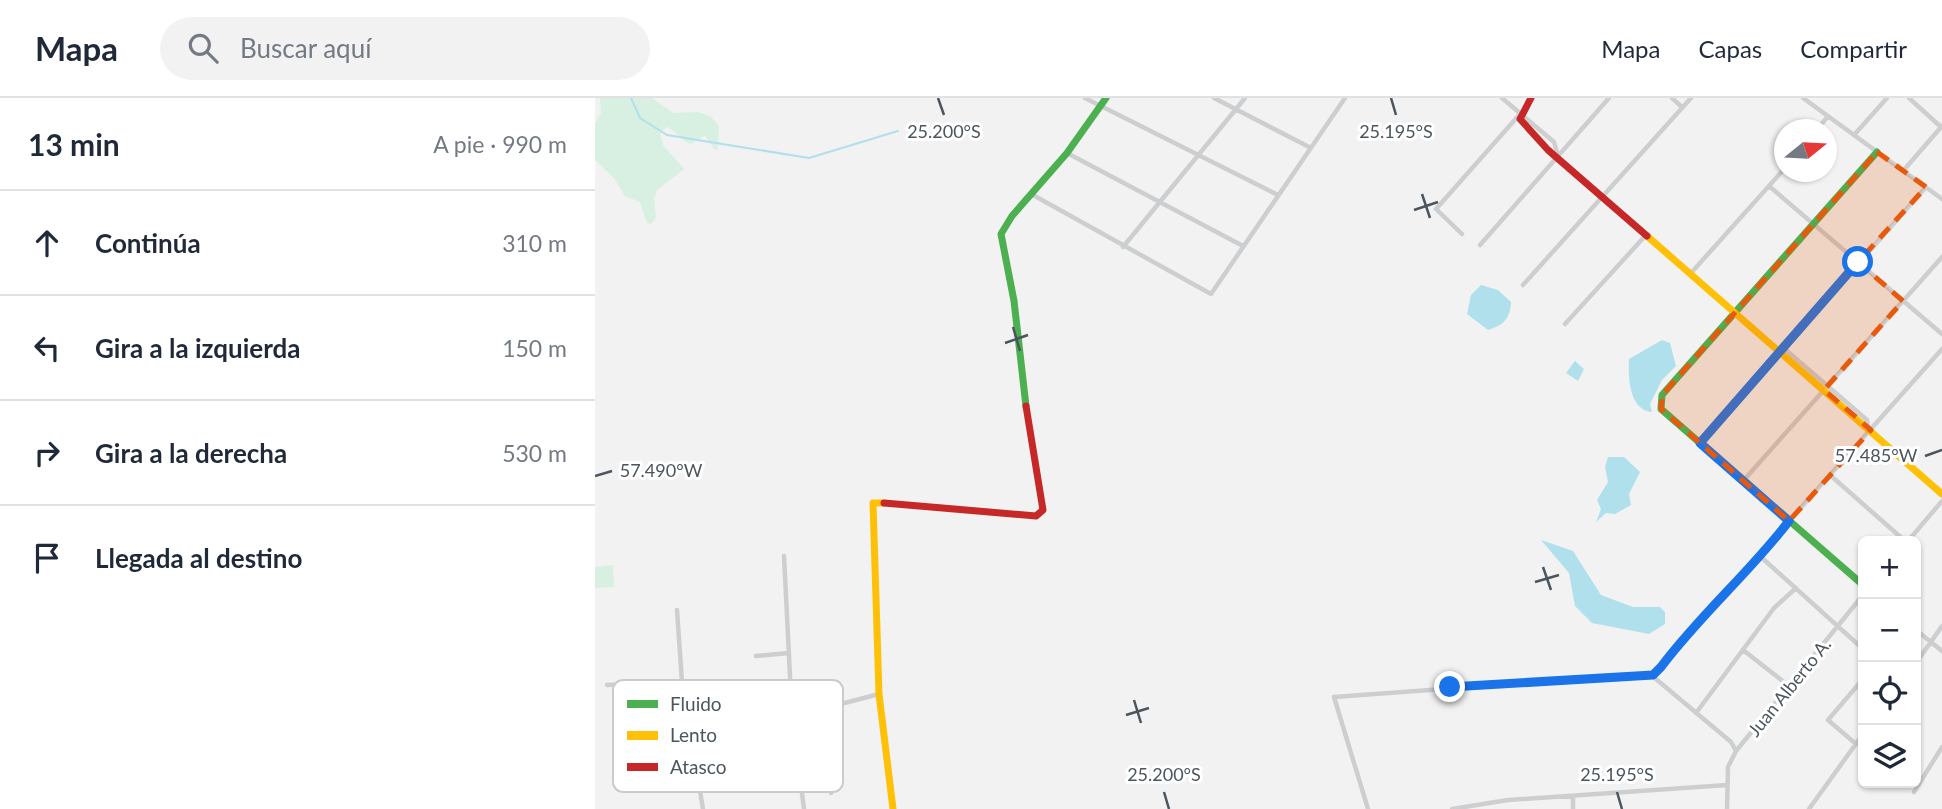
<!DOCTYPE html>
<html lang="es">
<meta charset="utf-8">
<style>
:root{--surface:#fff;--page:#f2f2f3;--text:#1f2937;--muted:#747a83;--line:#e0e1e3}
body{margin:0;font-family:Lato,sans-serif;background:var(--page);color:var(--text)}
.controls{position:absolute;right:21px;bottom:21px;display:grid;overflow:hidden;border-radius:10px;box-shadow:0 2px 5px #0004}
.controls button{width:63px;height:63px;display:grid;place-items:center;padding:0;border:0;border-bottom:2px solid var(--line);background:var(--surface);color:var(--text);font:35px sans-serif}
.compass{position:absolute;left:1179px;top:21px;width:63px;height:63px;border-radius:50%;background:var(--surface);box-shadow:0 2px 5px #0004;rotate:72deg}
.stop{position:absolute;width:21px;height:21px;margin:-16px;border:5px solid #1a73e8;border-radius:50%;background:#fff}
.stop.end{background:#1a73e8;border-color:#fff;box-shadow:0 2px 7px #0008}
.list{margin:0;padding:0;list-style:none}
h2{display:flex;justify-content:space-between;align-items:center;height:91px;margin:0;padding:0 28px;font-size:30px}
h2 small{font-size:23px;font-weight:400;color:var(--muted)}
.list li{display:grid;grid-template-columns:46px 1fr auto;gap:21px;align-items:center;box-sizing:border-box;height:105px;padding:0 28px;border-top:2px solid var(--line)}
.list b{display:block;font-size:26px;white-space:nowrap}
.list em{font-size:23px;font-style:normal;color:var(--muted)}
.icon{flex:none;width:38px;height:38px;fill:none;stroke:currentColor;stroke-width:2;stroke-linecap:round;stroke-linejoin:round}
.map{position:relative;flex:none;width:1347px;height:711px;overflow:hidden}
header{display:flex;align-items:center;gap:42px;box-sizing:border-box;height:98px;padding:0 35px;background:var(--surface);border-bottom:2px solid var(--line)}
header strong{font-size:33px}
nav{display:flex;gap:38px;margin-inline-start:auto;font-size:24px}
.search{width:490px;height:63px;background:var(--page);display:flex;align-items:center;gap:18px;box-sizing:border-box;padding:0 24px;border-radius:38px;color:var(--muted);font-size:26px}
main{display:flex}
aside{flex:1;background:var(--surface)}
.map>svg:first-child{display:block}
.green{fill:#d8f0e1}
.water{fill:#afe0ec}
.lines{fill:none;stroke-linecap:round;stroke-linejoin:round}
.stream{stroke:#afe0ec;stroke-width:2}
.street{stroke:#ccced0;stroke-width:4.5}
.fast{stroke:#4caf50;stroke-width:7}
.slow{stroke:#ffc107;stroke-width:7}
.jam{stroke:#c62828;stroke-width:7}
.route{stroke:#1a73e8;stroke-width:9}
.marked{fill:#e8590c;fill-opacity:0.2;stroke:#e8590c;stroke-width:5;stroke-dasharray:14 9;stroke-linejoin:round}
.ticks{fill:none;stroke:#4a555e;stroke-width:2.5}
.labels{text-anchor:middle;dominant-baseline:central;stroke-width:6;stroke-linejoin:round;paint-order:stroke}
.street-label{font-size:18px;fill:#4a555e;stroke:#fff}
.key{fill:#fff;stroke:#c9cccf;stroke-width:2}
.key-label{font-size:19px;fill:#4a555e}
.ticks-label{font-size:18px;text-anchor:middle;fill:#4a555e;stroke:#fff;stroke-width:6;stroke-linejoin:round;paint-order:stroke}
</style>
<header>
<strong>Mapa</strong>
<div class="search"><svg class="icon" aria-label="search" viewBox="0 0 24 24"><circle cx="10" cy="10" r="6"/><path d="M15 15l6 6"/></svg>Buscar aquí</div>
<nav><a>Mapa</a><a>Capas</a><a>Compartir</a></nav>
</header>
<main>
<aside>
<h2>13 min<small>A pie · 990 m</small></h2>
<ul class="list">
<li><svg class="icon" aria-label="ahead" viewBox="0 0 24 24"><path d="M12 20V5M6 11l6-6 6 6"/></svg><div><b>Continúa</b></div><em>310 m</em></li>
<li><svg class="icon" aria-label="left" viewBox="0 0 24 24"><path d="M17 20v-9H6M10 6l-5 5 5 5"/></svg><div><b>Gira a la izquierda</b></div><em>150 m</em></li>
<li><svg class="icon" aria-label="right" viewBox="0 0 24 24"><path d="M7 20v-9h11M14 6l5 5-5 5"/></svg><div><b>Gira a la derecha</b></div><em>530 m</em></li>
<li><svg class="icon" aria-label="arrive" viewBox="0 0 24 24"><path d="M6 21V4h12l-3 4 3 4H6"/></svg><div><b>Llegada al destino</b></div></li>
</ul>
</aside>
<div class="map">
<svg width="1347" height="711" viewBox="0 0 1347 711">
<rect width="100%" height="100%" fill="#f2f2f2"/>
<path class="green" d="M5,0H57L78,15L103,14L115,18L124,28L123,52L119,51L110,37L96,46C85,43 81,32 72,29L65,35L68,47L89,71L62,92L59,101L61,119L56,126L52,125L45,104L30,98L19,80L0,62V26L6,15Z
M18,467L19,489L0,490V469Z"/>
<path class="water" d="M886,187L903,192L916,204C915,221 909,227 893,232L872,216L876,197Z
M1067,242L1075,245L1081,268L1067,282L1055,306L1057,314C1034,312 1033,279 1034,261Z
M980,263L989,271L983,283L971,275Z
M1013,359H1029L1045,374L1034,396L1036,407L1020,416L1011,415L1001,424L1006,411L1002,402L1013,384L1010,369Z
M946,442L978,453L1006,497L1038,509H1065L1070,514V526L1054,536L997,525L980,508L974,475Z"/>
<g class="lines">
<path class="stream" d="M36,0L45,20L72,37L214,60L303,33"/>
<path class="street" d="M490,0L683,97
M619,0L716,50
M907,0L959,44L963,58
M1077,0L1087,9
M1208,0L1347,101
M1314,0L1346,29
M1222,32L1233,18
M1259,37L1292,0
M472,55L648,148
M1308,73L1347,28
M1174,88L1347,236
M438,97L616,196L750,0
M867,136L841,111L925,16
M885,147L1014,0
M528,149L650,0
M1096,175L1190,70
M928,187L1096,0
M970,226L1051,137
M1185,252L1192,253L1272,322L1273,329
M1105,345L1331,89
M1235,377L1310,443
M1148,383L1347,159
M1313,443L1347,403
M189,458L197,618L209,711
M1166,459L1268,551
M82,512L87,584L108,711
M1321,532L1347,553
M1148,552L1194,588
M161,558L194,555
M1321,565L1347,528
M1058,577L1122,503L1159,467L1194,423L1347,251
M12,587L87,584
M224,610L236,695
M1101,615L1179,510L1201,490
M1261,646L1233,622L1268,581
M104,688L167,675L170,668L166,627L284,596
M1319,694L1347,649
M978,698V711
M773,711L739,599L1055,576L1136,644L1141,653
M857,711L913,702L1132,687
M1132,711L1133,669L1141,653L1268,497
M1214,711L1268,636"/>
<path class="fast" d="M431,308L419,203L406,136L417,118L472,55L511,0
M1268,487L1066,311L1067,297L1282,54"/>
<path class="slow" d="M1052,138L1347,396
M289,405H278L284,596L298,711"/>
<path class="jam" d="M936,0L925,21L953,52L1052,138
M289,405L441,418L448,412L431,308"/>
</g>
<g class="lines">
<path class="route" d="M855,589L1058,577L1066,569C1105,517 1154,475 1194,423L1105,345L1263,164"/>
</g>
<path class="marked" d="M1282,54L1331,89L1263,164L1308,203L1229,292L1276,332L1194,423L1066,311L1067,297Z"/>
<path class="ticks" d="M343,0L349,17M796,0L801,17M827,96L835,120M819,112L843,104M418,229L425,253M410,245L433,237M1330,358L1347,352M0,378L17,373M948,469L956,492M940,484L964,477M539,602L546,625M531,617L554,610M569,694L574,711M1022,694L1027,711"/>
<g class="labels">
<g class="street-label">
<text transform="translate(1194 589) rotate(-51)">Juan Alberto A.</text>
</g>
</g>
<rect x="18" y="582" width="230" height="112" rx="10" class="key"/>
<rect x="32" y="602" width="31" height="8" fill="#4caf50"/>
<rect x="32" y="633" width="31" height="9" fill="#ffc107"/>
<rect x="32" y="665" width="31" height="8" fill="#c62828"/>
<g class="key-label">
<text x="75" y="613">Fluido</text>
<text x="75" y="644">Lento</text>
<text x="75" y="676">Atasco</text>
</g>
<g class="ticks-label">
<text x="349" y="40">25.200°S</text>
<text x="801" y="40">25.195°S</text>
<text x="1281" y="364">57.485°W</text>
<text x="66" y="379">57.490°W</text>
<text x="569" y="683">25.200°S</text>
<text x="1022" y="683">25.195°S</text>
</g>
</svg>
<div class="controls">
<button>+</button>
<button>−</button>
<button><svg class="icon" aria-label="locate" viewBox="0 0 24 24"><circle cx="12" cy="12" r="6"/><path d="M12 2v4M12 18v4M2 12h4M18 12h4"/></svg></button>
<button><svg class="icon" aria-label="layers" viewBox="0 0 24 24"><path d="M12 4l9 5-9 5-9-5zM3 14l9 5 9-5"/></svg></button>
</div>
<svg class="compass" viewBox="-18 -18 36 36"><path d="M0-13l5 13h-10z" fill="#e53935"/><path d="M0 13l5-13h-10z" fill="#747a83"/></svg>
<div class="stop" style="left:1263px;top:164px"></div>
<div class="stop end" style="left:855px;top:589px"></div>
</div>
</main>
